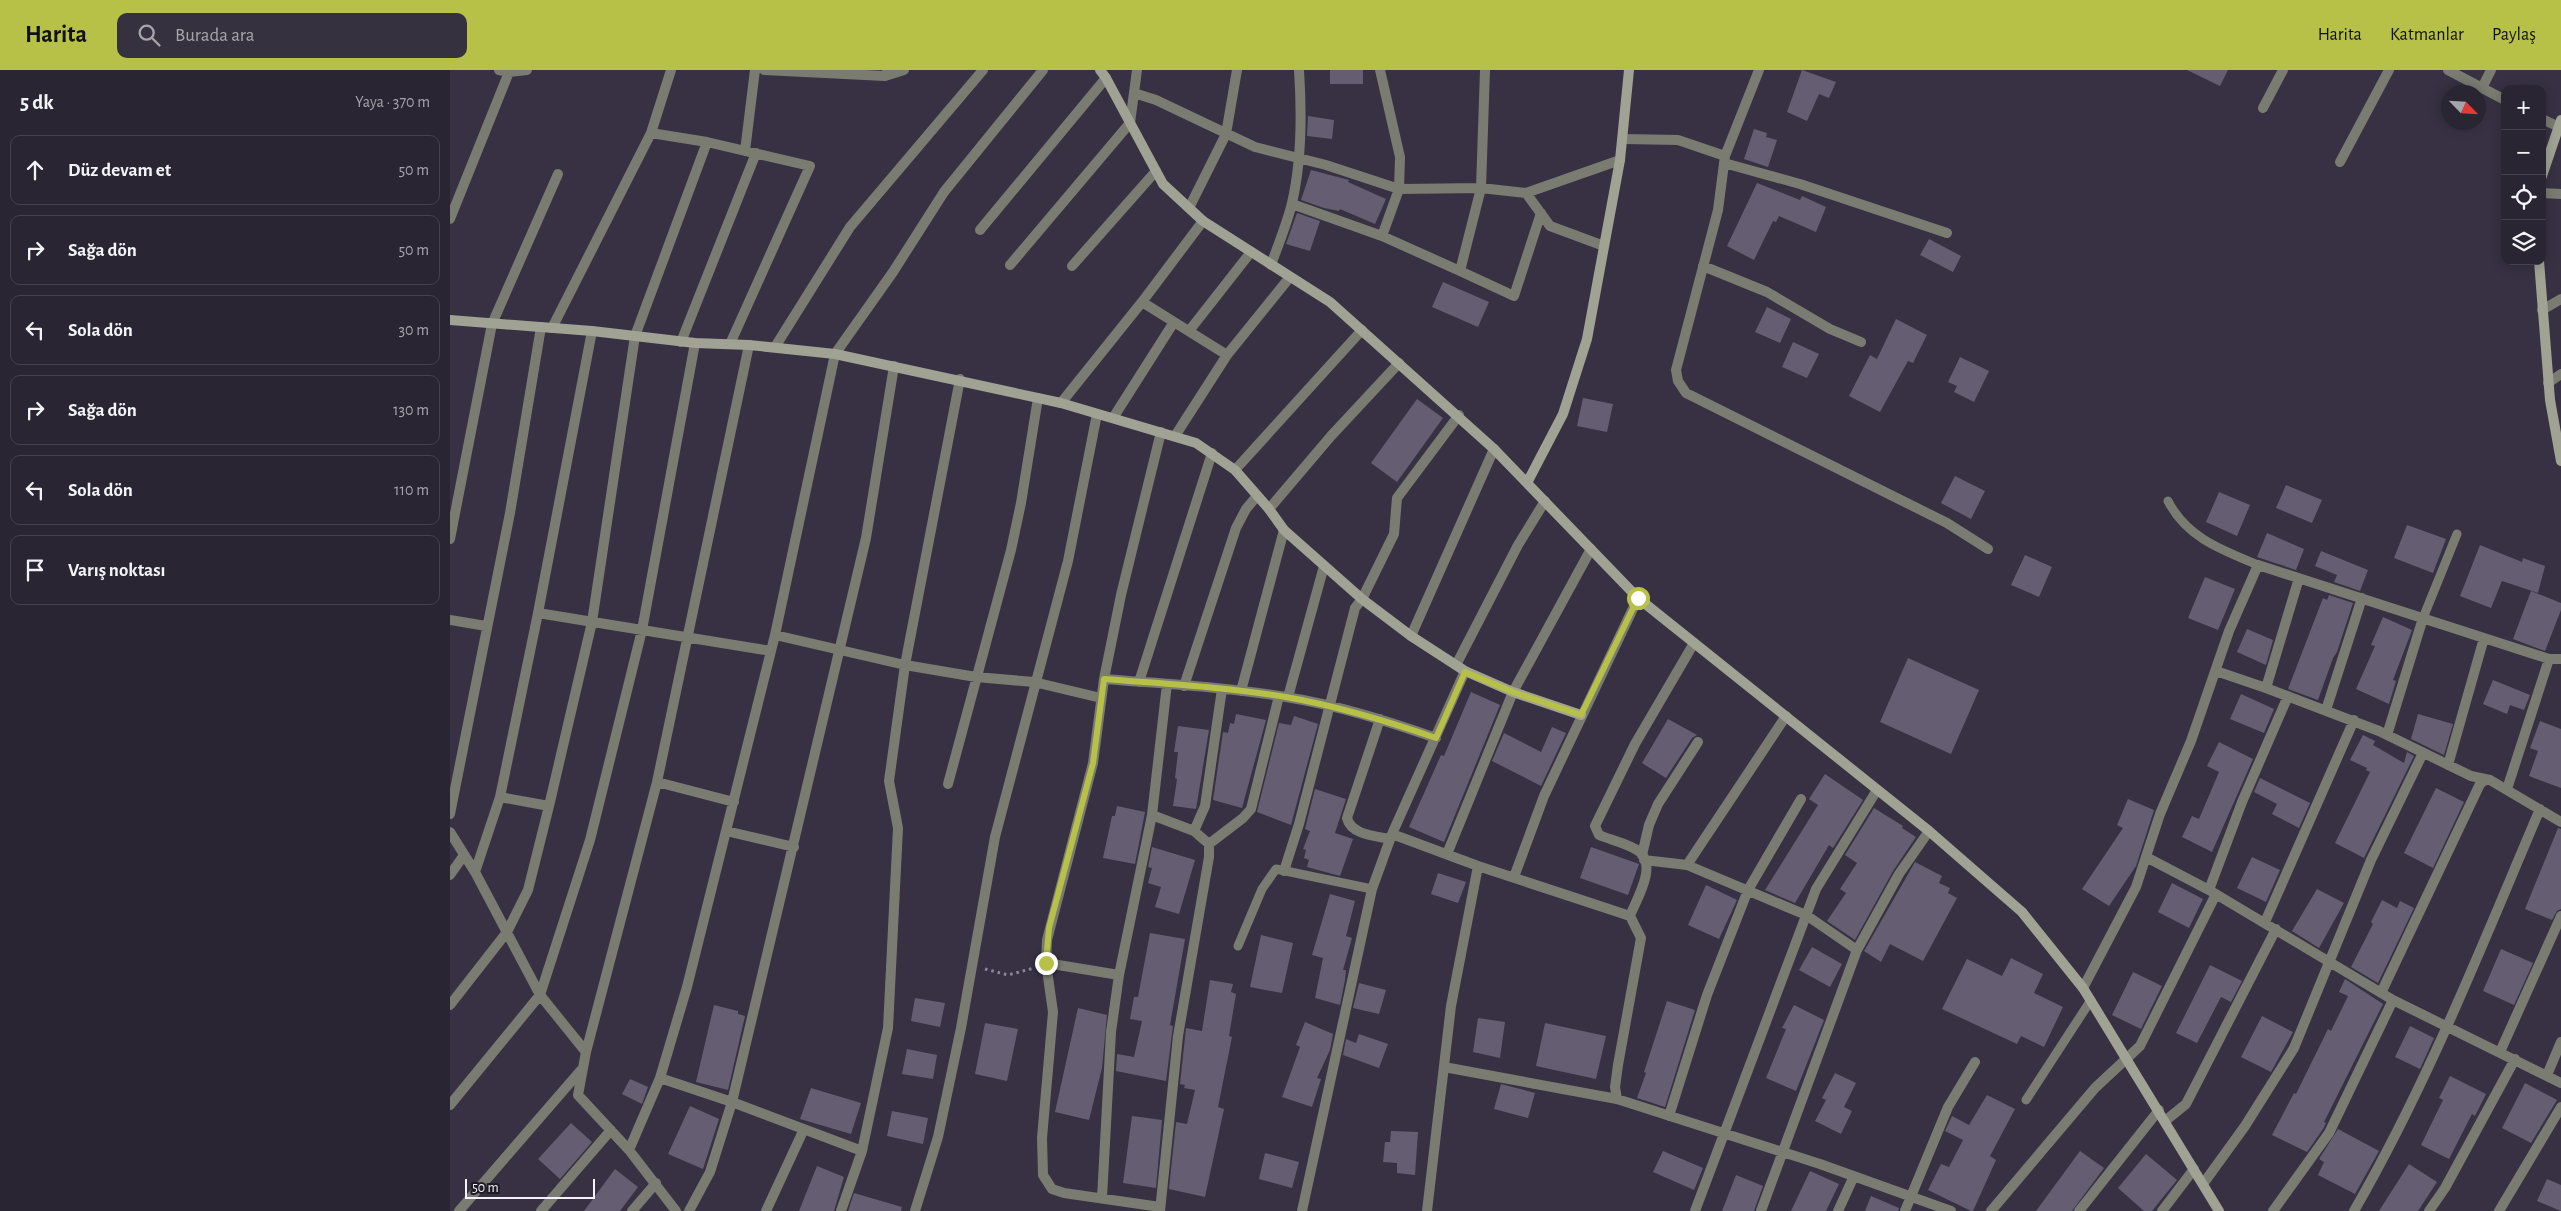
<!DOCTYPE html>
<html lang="tr">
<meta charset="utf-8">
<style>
:root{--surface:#292532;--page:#35313e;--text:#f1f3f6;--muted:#a5a5ac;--line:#45424d;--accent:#b7c148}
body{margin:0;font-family:"Alegreya Sans",sans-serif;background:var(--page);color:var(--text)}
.controls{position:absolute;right:15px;top:15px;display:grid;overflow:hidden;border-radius:10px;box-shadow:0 2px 12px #0003}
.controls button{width:45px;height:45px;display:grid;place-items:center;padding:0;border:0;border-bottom:1px solid var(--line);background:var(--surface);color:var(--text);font:25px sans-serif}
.compass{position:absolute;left:1991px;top:15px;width:45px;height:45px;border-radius:50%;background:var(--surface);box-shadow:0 2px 12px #0003;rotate:115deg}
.scale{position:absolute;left:15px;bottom:12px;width:130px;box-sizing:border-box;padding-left:5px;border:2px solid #f5f1fd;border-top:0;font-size:14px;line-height:18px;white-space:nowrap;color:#f5f1fd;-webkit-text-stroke:4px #1e1b23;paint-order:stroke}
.stop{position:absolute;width:15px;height:15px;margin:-11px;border:4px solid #b7c148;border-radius:50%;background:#fff}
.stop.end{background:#b7c148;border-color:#fff;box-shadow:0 1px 5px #0008}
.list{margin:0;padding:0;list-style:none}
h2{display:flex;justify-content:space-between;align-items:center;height:65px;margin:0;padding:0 20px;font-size:21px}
h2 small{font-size:16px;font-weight:400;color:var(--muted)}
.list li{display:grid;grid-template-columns:32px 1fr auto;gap:15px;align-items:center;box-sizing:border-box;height:70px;margin:0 10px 10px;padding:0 10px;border:1px solid var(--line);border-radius:10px}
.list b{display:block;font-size:19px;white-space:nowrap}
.list em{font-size:16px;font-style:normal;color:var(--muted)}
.icon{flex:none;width:28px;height:28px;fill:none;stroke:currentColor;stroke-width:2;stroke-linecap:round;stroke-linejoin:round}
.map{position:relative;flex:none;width:2111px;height:1141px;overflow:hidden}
header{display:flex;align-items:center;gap:30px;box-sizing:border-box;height:70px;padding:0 25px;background:var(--accent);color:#111}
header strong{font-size:24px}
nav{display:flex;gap:28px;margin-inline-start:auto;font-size:18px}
.search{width:350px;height:45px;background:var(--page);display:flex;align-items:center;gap:12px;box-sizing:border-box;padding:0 18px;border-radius:10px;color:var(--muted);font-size:19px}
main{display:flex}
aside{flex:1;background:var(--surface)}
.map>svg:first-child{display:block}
.building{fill:#655e72}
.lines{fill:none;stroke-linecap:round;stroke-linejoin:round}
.path{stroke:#8f8a99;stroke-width:3;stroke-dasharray:2.5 4;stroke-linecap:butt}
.lane{stroke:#7a7b71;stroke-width:9}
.street{stroke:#7a7b71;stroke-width:10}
.secondary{stroke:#a0a293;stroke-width:10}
.route{stroke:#b7c148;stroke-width:6}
</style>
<header>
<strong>Harita</strong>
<div class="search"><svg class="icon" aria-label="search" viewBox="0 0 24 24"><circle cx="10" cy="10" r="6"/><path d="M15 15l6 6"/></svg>Burada ara</div>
<nav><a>Harita</a><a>Katmanlar</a><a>Paylaş</a></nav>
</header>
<main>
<aside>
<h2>5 dk<small>Yaya · 370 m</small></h2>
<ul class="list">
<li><svg class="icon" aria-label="ahead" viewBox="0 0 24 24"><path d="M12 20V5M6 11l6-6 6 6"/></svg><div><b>Düz devam et</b></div><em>50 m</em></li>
<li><svg class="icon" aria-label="right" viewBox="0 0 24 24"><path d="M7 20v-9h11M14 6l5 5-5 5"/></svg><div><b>Sağa dön</b></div><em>50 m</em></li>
<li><svg class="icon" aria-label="left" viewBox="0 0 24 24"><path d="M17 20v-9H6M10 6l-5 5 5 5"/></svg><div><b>Sola dön</b></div><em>30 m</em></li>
<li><svg class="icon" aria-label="right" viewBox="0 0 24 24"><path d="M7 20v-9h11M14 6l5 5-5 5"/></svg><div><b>Sağa dön</b></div><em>130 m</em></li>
<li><svg class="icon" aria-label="left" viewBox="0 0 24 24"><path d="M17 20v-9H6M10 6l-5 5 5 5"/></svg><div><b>Sola dön</b></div><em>110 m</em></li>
<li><svg class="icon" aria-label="arrive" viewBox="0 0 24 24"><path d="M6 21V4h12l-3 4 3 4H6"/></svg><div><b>Varış noktası</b></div></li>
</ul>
</aside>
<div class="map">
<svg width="2111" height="1141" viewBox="0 0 2111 1141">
<rect width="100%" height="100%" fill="#373143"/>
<path class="building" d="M880,0H913V14H880Z
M1352,0L1386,12L1379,28L1369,24L1357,51L1337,42Z
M1737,0H1778L1770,16Z
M858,46L884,50L882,69L857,66Z
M1304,59L1317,63L1316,67L1327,70L1318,97L1294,89Z
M861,100L899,110L898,112L936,129L925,154L890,139L889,141L874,138L851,130Z
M1307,113L1350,130L1352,126L1376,137L1366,162L1329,146L1326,152L1323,151L1304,190L1277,176Z
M847,143L870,151L860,181L836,174Z
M1479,169L1511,186L1503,202L1470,185Z
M993,212L1039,232L1028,257L982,237Z
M1317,237L1341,249L1330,273L1305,262Z
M1446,249L1477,265L1463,293L1458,291L1430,342L1399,326L1420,285L1427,289Z
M1343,272L1369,284L1357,308L1332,297Z
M1510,287L1539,301L1524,332L1504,322L1507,316L1498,312Z
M1133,328L1163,334L1157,362L1127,356Z
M967,329L993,348L947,412L921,393Z
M1505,406L1535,421L1521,449L1491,433Z
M1836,415L1872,430L1862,453L1826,438Z
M1769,422L1800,435L1787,466L1756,452Z
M1957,455L1996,469L1983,503L1944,488Z
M1817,463L1854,479L1846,500L1807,487Z
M2030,475L2072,492L2073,488L2095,496L2088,523L2052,511L2041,538L2010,526Z
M1871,481L1918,500L1910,521L1884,512L1887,505L1865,496Z
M1575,485L1602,497L1589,527L1561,515Z
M1755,507L1785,519L1768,560L1738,548Z
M2081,521L2111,533V540L2095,581L2063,569Z
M1879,525L1903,533L1887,582L1883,588L1868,630L1838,619L1873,528L1877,530Z
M1933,547L1962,560L1943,610L1946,611L1939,634L1906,619L1925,576L1921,575Z
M1797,559L1823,570L1816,595L1787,582Z
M1458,588L1529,620L1501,684L1430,652Z
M2043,610L2080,625L2074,640L2060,635L2057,644L2033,634Z
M1021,622L1050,635L994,772L959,757L991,685L994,686Z
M1791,624L1824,639L1814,663L1780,649Z
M786,644L816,650L792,738L763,730L773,662L778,663L780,653L784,654Z
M1968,644L2003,654L1994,685L1961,669Z
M844,646L868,654L841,755L807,742L829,653L841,655Z
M1218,649L1247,665L1242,668L1216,708L1192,693Z
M2090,651L2111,659V718L2079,706L2088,681L2080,678Z
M728,656L759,660L746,739L723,736L727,709L725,708L728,682H724Z
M1102,657L1116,663L1091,716L1042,691L1054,663L1091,682Z
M1913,665L1925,671L1923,675L1954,693L1957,682L1964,686L1914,788L1885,773L1920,702L1916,700L1917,698L1900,690Z
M1769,672L1803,689L1762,782L1732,767L1742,746L1749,749L1769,702L1757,696Z
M1375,704L1413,730L1383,778L1379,775L1345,833L1315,820L1368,735L1359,729Z
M1810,708L1860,733L1849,758L1822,744L1827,734L1804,722Z
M1986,718L2014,732L1983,798L1954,783Z
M865,719L896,729L885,763L903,769L890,806L857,797L859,790L854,788L856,780L853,779L860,761L855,759Z
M1678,729L1704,740L1686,796L1659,836L1632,819L1673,758L1667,755Z
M667,736L695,742L685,794L653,788L662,746H665Z
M1424,738L1453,756L1452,758L1466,767L1443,801L1405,870L1377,851L1396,823L1390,819L1407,793L1395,785Z
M2108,758L2111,759V839L2107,841L2102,850L2075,839Z
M702,777L745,790L729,844L705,837L711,817L698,813L702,798L698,797Z
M1141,777L1189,794L1178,825L1130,808Z
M1802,787L1830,800L1816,832L1787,818Z
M1465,792L1492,806L1489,813L1500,818L1498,823L1507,828L1473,891L1440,874L1431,892L1414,881Z
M988,803L1016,812L1008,833L981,824Z
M1722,813L1753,829L1739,858L1708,842Z
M1256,815L1287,830L1269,869L1238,855Z
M1867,819L1894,833L1869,878L1842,861Z
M880,824L905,831L896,866L902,868L893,900H896L895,910L890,935L865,928L873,888L862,885Z
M1932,830L1947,838L1950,831L1964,838L1928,913L1901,897L1923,854L1921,852Z
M700,863L735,869L720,955L723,956L716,1011L666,1001L667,984L684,987L692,951L680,949L684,927H688Z
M811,865L843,873L832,923L800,917Z
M1362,877L1392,894L1380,917L1349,900Z
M2051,879L2083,893L2064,935L2033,921Z
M1561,888L1593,904L1584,923L1613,937L1594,977L1571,966L1567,974L1492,939L1517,889L1552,906Z
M1760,895L1792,911L1781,932L1771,927L1747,973L1726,963Z
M1683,902L1712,916L1691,959L1662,945Z
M1895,909L1933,934L1874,1052L1876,1053L1873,1059L1857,1082L1822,1065L1844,1023L1846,1024L1878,959L1881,961L1898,926L1889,922Z
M760,910L783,914L781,922L786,924L779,966L782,967L768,1037L774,1039L755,1127L719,1119L726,1052L737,1054L745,1020L734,1018L735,1015L730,1014L736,958L752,961Z
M909,913L936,920L929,944L903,938Z
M465,928L495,933L490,957L461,951Z
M1217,931L1245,940L1215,1037L1187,1028L1196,1003L1194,1002Z
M264,935L288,941V944L295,946L278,1020L246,1012Z
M1344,935L1374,950L1346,1021L1316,1008L1336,959L1332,958Z
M628,938L657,945L652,998L639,1050L605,1042Z
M1812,946L1843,962L1821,1002L1791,987Z
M1028,948L1055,952L1050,988L1023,982Z
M855,952L883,964L880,980L867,1008L871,1009L862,1037L832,1027L850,977L846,975Z
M535,953L568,959L557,1011L525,1004Z
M1095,953L1156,966L1146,1009L1086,996Z
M1960,956L1984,968L1970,999L1945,987Z
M909,964L938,974L929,998L893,985L896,969L906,973Z
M457,979L487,985L483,1009L452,1004Z
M1385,1003L1406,1013L1394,1037L1402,1041L1391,1064L1365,1051L1376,1030L1372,1028Z
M2000,1006L2036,1024L2025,1046L2022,1044L1999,1089L1971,1075L1993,1030L1989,1028Z
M180,1009L198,1017L192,1034L172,1024Z
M2075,1013L2107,1030L2081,1073L2052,1058Z
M1051,1014L1085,1023L1078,1048L1044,1039Z
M361,1018L411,1033L401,1064L350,1049Z
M1537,1025L1565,1039L1540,1086L1546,1090L1523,1141H1521L1478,1120L1491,1094L1499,1097L1513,1070L1495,1061L1502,1046L1519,1055Z
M240,1036L269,1049L253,1099L218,1084Z
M442,1041L478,1048L473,1074L437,1066Z
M682,1046L712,1050L706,1118L673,1113Z
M121,1053L142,1072L110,1109L88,1089Z
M1888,1059L1929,1081L1905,1124L1868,1105L1874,1092L1869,1089Z
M941,1061L968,1062L965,1105L947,1103V1093L933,1092L935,1072H940Z
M1213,1081L1253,1098L1244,1120L1203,1102Z
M1630,1081L1654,1098L1622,1141H1586Z
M815,1083L849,1092L842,1118L809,1109Z
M1696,1084L1727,1110L1702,1141H1694L1668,1118Z
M1959,1094L1987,1112L1968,1141H1929Z
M367,1096L394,1107L384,1141H349Z
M165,1099L188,1117L170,1141H134Z
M1360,1101L1389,1114L1376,1141H1341Z
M1286,1105L1313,1116L1304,1141H1272Z
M2097,1109L2111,1115V1141L2087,1131Z
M404,1123L452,1137L451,1141H398Z
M1421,1126L1449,1138L1448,1141H1415Z"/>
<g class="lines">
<path class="path" d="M535,899L558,905L584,898"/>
<path class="lane" d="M1718,431C1737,468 1772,480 1808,495
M1973,548L2007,464
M788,876L812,819L826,799L922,819
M1576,1030L1641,930"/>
<path class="street" d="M49,0L59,2L77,0
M314,0L435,6L438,0
M593,0L494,122L443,202L385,284L325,565L455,595L526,607L584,612L651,628
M930,0L950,87L949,119L932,166
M1309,0L1275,86L1268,140L1226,300L1228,311L1236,323L1497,453L1538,479
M1998,0L2055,30
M435,6L454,0
M2032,18L2041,0
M684,23L706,30L805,77L876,95L949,119L1031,118L1035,0
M1813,38L1833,0
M2092,49L2107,56
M1173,69L1228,70L1275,86
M257,72L360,96L280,274
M295,81L305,0
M1890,92L1939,0
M1274,93L1350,114L1497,163
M1076,123L1170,90
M2092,123L2111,124
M842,134L932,166L1010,201L1031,118L1076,123L1100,156L1154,176
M739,138L776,64L787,0
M0,149L59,2
M530,160L656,8
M560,195L680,53L687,0
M821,195C828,175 837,154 842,133C852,90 852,45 849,0
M622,196L706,101
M1253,196L1317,222L1380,259L1411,272
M1010,201L1064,226L1091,143
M692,232L753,151
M2092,240L2111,229
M102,258L201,63L221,0
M739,261L801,182
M231,272L306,83
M325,277L400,157L533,0
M2098,313L2111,304
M611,333L692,232L777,285L840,207
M663,348L724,252
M725,366L777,285
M785,400L912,260
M819,439L881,366L949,293
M0,469L42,254L108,104
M88,543L142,261
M0,550L36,556
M961,566L1044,379
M1006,595L1068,475L1095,431
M1766,601L1816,618L1929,661L2021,706L2040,710L2111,752
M654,609C715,614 776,617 836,627C887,635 937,651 986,668
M689,612L762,383
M734,616L786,458L796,439L807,426
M1816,618L1849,508
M791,621L834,460
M838,627L874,496
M1876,640L1912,528
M930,649L897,748C901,765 926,766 940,769
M1937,665L1973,548
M1998,695L2034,568
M207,712L284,732
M498,714L561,480L571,433L588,328
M2057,719L2099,589
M50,727L99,736L142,552L185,266L257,72L201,63
M0,744L60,443L91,257
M702,745L744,761L759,774V787L728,966L710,1141
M276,761L344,777
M744,761L755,736L772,619
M0,762L25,802L90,925L136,982L128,1025L179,1080L226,1141
M942,764L1028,796L1180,846L1191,868L1168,995L1165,1017L1167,1029L1370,1094L1501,1141
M759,774L793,748L801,739L829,626
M997,784L1063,622L1141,479
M1192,785L1199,755L1208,734L1248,672
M1696,787L1759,820L1943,930L2111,1013
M1194,790L1237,795L1356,845L1407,880
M1237,795L1336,646
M834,801L849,754L905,538L912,529L944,464L947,428L1009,345
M25,802L50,727L88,543L321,581
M0,805L14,785
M1064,807L1094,726L1188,528
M1759,820L1792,732L1838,626
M1180,846C1186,830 1207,797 1190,782C1180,774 1161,770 1149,765L1145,756L1185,674L1244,573
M1815,852L1904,650
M596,893L669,905
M1633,918L1686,817L1710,744L1741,671L1779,561L1808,495L2099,589H2111
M1931,923L2030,714L2035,710
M0,935L57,862L78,820L99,736
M136,982L207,712L299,275
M2050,982L2111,846
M994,997L1167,1029
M2097,1005L2111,972
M210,1008L282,1032L416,468L444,296
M0,1035L90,925L140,770L192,560L245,273
M1219,1046L1257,925L1298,820L1351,729
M1715,1051L1736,1034L1826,859
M179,1080L210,1008L237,917L325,565
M1753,1114L1795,1056L1844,978L1921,790L1973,683
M652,1128L661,962L669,905L702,745L717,614
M710,1137L614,1123L602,1119L593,1105L592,1068L603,942L596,893L597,870L643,693L654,609L671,525L711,362
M9,1141L132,999
M91,1141L161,1060
M182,1141L206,1113
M239,1141L260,1102L282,1032L412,1081
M316,1141L354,1059
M391,1141L412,1081L438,958L448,758L439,711L455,595L510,309
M465,1141L488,1067L511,958L545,767L618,491L647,344
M852,1141L922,819L942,764L1015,601
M977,1141L1001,936L1028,796
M1245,1141L1366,819L1427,720
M1311,1141L1407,880L1449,804L1479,761
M1388,1141L1404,1106
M1455,1141L1498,1037L1525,992
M1541,1141L1645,1018L1690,976L1766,824
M1629,1141L1709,1040
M1712,1141L1744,1099
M1823,1141L1879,1063L1943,930
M1904,1141C1978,1013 2032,875 2090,739
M1979,1141L1995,1118L2065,989
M2049,1141L2111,1037"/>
<path class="secondary" d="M650,0L656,8L713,114L753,151L880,232L1044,379L1188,528L1479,761L1572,842L1633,918L1769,1141
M2092,106L2111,50
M2089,191L2100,330L2111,391
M0,250L142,261L245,273L299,275L385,284L611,333L746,373L785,400L819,439L834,460L912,529L961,566L1015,601L1063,622L1131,645
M1077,413L1113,344L1137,269L1170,90L1179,0"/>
</g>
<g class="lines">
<path class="route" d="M596,893L599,858L643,693L654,609C715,614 776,617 836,627C887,636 937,651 986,668L1015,602L1063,622L1131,645L1188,528"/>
</g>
</svg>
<div class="controls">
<button>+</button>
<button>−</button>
<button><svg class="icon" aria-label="locate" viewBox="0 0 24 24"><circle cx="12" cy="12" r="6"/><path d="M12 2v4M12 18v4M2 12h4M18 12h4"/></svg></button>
<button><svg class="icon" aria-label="layers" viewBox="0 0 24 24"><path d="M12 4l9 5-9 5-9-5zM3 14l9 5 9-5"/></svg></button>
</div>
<svg class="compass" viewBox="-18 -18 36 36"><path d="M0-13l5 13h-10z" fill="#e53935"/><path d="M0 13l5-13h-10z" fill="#a5a5ac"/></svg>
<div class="scale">50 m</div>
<div class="stop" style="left:1188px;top:528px"></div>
<div class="stop end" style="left:596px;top:893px"></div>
</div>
</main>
